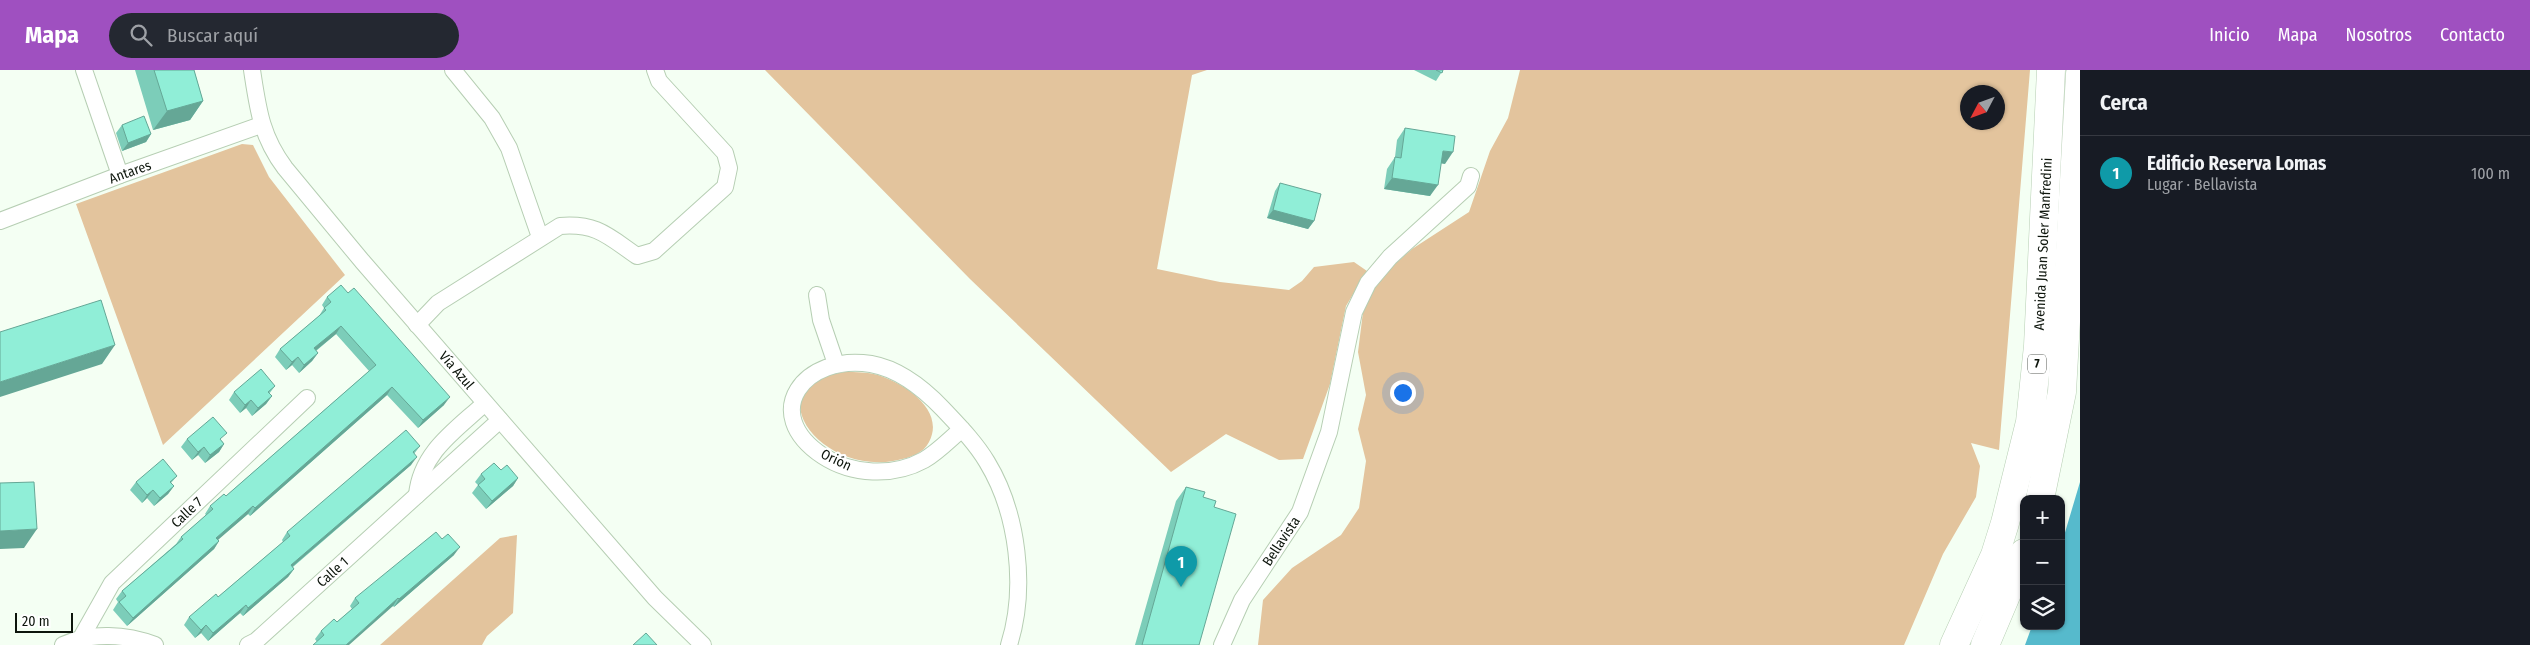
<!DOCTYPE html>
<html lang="es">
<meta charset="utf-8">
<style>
:root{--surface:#171b24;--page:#242831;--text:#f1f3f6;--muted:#9ea1a6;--line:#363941;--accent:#9f50c0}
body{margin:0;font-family:"Fira Sans Condensed",sans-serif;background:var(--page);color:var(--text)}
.controls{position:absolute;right:15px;bottom:15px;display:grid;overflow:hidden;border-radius:10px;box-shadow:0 1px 4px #0004}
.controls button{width:45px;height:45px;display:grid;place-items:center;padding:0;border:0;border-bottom:1px solid var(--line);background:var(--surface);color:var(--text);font:25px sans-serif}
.compass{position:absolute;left:1960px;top:15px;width:45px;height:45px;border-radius:50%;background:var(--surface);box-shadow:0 1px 4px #0004;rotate:229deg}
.scale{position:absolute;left:15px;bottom:12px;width:58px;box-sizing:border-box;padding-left:5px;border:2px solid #0d150c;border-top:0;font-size:14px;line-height:18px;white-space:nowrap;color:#0d150c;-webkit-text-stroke:4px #fff;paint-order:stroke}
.you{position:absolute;left:1402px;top:322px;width:18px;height:18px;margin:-12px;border:4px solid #fff;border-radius:50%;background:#1a73e8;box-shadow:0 0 0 8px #1a73e833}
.badge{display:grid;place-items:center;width:32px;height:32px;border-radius:50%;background:var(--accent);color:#fff;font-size:16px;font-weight:700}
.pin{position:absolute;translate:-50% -41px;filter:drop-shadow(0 1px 2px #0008)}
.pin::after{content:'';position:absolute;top:26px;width:18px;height:15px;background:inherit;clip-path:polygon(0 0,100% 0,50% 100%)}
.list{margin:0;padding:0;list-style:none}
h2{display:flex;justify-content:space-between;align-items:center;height:65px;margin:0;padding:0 20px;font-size:21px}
h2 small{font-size:16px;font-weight:400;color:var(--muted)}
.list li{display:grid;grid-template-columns:32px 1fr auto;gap:15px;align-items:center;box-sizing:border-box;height:75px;padding:0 20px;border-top:1px solid var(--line)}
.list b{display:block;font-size:19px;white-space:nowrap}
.list p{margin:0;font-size:16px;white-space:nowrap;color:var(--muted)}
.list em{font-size:16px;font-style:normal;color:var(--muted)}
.icon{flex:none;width:28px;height:28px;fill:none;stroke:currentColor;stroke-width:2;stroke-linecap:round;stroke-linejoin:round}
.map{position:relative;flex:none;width:2080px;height:575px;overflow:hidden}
header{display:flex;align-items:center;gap:30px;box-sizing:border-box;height:70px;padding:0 25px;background:var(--accent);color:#fff}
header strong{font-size:24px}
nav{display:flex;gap:28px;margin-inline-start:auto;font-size:18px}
.search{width:350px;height:45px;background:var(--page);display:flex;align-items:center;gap:12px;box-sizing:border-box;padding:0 18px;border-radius:28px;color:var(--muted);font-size:19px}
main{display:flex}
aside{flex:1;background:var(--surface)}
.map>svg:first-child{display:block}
.green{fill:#e3c49d;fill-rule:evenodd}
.water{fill:#56bacc}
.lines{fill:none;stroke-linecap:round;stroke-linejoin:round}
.minor-casing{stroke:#b6ceb3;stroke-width:18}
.trunk-casing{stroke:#b6ceb3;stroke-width:29}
.minor{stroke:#fff;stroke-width:16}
.trunk{stroke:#fff;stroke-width:28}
.wall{fill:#7ccdb9}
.shaded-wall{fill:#65a796}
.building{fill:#90eed7;stroke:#65a796}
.labels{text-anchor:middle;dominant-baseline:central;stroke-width:4.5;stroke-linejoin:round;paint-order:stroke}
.shield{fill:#fff;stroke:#565b55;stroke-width:1}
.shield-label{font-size:12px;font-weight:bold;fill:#0d150c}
.street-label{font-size:14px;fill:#0d150c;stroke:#fff}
</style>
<header>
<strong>Mapa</strong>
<div class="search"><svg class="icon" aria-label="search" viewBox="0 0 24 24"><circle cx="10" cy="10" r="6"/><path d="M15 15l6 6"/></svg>Buscar aquí</div>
<nav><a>Inicio</a><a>Mapa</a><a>Nosotros</a><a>Contacto</a></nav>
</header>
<main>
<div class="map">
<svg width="2080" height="575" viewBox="0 0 2080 575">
<rect width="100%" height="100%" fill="#f4fff3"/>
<path class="green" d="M765,0H1207L1192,5L1157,199L1220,212L1289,220L1302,211L1314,197L1354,192L1367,201L1346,236L1330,314L1303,389L1279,390L1226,364L1171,402L970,209Z
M1520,0H2030L1999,380L1971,373L1980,396L1976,427L1943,484L1904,575H1258L1263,530L1292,498L1341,465L1359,438L1366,391L1358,359L1366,325L1358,282L1364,234L1373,214L1396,193L1412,179L1469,142L1490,81L1508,48ZM1968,22H1998V52H1968Z
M242,74L253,75L269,107L345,205L163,375L76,134Z
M844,302C856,302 867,302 878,305C904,313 946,340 929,372C924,383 909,388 898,390C822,408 752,316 844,302Z
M517,465L513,543L487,566L482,575H380L500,468Z"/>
<path class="water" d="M2080,412V575H2025L2032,556H2061V476Z"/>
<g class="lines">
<defs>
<g id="minor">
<path d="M84,0L120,105"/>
<path id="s1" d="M252,0C258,39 261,66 285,98L362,191L655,528L703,575"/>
<path d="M453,0L492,48L509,78L540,167"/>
<path id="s2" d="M0,151L120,105L261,55"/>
<path d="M817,225L821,250L836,294"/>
<path d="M417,255L438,233L560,156C597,153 608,166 637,186L654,181L725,117L729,98L725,83L659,11L655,0"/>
<path d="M962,359C950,369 938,382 924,390C893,407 852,405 823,386C758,343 805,283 871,294C899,299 924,319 943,339C959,356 975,372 987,392C1018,443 1027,518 1009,575"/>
<path d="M417,425C421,382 456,360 485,333"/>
<path id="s3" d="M81,568L112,513L307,328"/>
<path d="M63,575C91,562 126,564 155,575"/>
<path id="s4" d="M248,575L256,571L500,350"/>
<path id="s5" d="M1222,575L1242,530L1300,442L1329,362L1354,242L1368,213L1390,187L1468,116L1471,106"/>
</g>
<g id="trunk">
<path d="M2040,429L2062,322L2080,4"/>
<path id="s6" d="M1954,575L1995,485L2005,453L2030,352L2038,276L2051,0"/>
<path d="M1985,575L2024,483"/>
</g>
</defs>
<use href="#minor" class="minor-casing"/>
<use href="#trunk" class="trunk-casing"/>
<use href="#minor" class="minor"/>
<use href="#trunk" class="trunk"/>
</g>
<path class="wall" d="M135,0H194L203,31L190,50L153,60Z
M1414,0H1443L1436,11Z
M122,55L151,64L146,72L122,81L116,63Z
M1405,58L1445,94L1441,93L1430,126L1384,119L1387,99L1395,87L1397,70Z
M1280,113L1314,151L1308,159L1267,148L1275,121Z
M327,227L444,335L418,358L387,325L250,446L248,444L218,469L219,471L214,479L127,556L113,540L118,532L116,529L122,521L176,474L181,467L206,445L205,444L210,436L226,426L369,301L336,264L316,281L318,283L312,291L299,303L292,295L286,300L275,287L280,279L319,246L324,238L322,235Z
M275,316L269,324L272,326L266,334L252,346L246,338L240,343L229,330L234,322Z
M187,369L222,371L224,374L219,382L205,393L198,385L192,390L181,377Z
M420,376L414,384L411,395L293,497L294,499L288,507L243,546L240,543L208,571L201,563L195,568L184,555L189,547L218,527L283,472L282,470L287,462Z
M501,400L518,408L513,416L486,439L472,423L478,415L475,412L481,404Z
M177,406L171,413L174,416L168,424L154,436L147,428L142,433L130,420L136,412Z
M1186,417L1203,427L1199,575H1135L1176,431Z
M442,469L454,485L394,537L393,536L317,572L315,569L321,561L337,552L352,539L350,536L355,528Z"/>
<path class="shaded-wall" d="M203,31L190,50L153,60L167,41Z
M151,64L146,72L122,81L128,73Z
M1443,81L1453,82L1445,94L1435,92Z
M1392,108L1438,115L1430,126L1384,119Z
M1273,140L1314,151L1308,159L1267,148Z
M341,256L336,264L309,286L314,278Z
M115,275L102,294L0,327V312Z
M318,283L312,291L299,303L304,295Z
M298,287L292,295L286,300L292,292Z
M392,317L387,325L250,446L255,438Z
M272,326L266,334L252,346L258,338Z
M450,327L444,335L418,358L423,350Z
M251,330L246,338L240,343L245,335Z
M224,374L219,382L205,393L210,385Z
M204,377L198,385L192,390L198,382Z
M417,387L411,395L285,503L291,495Z
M518,408L513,416L486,439L492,431Z
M174,416L168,424L154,436L160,428Z
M153,420L147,428L142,433L147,425Z
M253,436L248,444L211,476L216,468Z
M37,459L24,478L0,479V461Z
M219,471L214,479L127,556L133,548Z
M460,477L454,485L394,537L399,529Z
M294,499L288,507L243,546L248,538Z
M398,528L393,536L349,575H346Z
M246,535L240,543L208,571L213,563Z
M206,555L201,563L195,568L201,560Z"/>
<path class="building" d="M154,0H194L203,31L167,41Z
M1436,0H1443L1442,3Z
M144,46L151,64L128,73L122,55Z
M1405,58L1455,66L1453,82L1443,81L1438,115L1392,108L1395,87L1401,88Z
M1280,113L1321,124L1314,151L1273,140Z
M341,215L348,223L354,218L450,327L423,350L392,317L255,438L253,436L216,468L219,471L133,548L119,532L126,526L122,521L183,469L181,467L213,439L210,436L224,424L226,426L376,295L341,256L314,278L318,283L304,295L298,287L292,292L280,279L326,240L324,238L331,232L327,227Z
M101,230L115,275L0,312V262Z
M261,299L275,316L268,322L272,326L258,338L251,330L245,335L234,322Z
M213,347L227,363L220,369L224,374L210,385L204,377L198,382L187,369Z
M406,360L420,376L413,382L417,387L291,495L294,499L248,538L246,535L213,563L206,555L201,560L189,547L216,524L218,527L290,466L287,462Z
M163,389L177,406L170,412L174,416L160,428L153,420L147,425L136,412Z
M494,393L501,400L507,395L518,408L492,431L478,415L485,409L481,404Z
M34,412L37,459L0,461V413Z
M1186,417L1205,422L1203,427L1216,431L1214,437L1236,444L1199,575H1142Z
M436,462L442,469L448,464L460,477L399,529L398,528L346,575H313L324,565L321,561L334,549L337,552L359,533L355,528Z
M646,563L657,575H633Z"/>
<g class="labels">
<rect class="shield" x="2028" y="284.5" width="18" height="19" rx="4"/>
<g class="shield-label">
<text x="2037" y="294">7</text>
</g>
<g class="street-label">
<text stroke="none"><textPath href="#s2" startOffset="139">Antares</textPath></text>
<text stroke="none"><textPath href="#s6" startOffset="415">Avenida Juan Soler Manfredini</textPath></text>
<text stroke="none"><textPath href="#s1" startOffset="370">Vía Azul</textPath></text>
<text transform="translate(836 390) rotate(25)">Orión</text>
<text stroke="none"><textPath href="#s3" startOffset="166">Calle 7</textPath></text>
<text stroke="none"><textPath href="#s5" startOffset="120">Bellavista</textPath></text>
<text stroke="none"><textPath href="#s4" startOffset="112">Calle 1</textPath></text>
</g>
</g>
</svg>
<div class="controls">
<button>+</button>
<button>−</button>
<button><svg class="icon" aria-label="layers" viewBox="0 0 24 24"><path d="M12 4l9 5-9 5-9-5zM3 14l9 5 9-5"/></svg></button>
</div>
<svg class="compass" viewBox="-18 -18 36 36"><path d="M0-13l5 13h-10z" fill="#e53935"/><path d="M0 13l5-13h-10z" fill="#9ea1a6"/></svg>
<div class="scale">20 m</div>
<div class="you"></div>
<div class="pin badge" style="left:1181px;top:517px;background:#0f9aa8">1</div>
</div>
<aside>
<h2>Cerca<small></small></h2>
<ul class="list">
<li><span class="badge" style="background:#0f9aa8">1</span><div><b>Edificio Reserva Lomas</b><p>Lugar · Bellavista</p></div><em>100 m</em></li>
</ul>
</aside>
</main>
